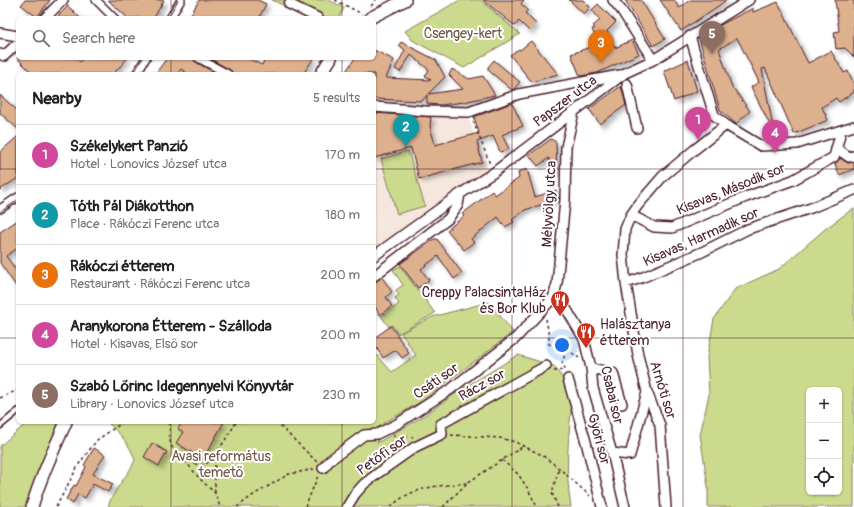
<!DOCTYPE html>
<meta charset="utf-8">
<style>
:root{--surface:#fff;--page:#f2f2f2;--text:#202124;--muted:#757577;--line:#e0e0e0;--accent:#2563eb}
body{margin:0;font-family:Pangolin,sans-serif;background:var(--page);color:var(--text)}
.controls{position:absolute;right:12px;bottom:12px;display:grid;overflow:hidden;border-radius:6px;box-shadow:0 1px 3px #0004}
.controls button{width:36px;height:36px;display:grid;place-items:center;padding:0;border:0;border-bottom:1px solid var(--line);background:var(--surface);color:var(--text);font:20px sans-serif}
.you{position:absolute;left:562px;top:345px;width:14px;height:14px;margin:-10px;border:3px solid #fff;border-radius:50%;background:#1a73e8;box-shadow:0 0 0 6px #1a73e833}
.badge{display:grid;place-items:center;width:26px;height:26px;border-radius:50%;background:var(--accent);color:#fff;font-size:13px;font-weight:700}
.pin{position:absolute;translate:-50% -33px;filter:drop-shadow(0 1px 2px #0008)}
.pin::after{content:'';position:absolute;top:21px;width:14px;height:12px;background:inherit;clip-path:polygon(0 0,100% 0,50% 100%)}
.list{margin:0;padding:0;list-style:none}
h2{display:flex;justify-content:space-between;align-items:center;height:52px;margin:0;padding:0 16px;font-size:17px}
h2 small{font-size:13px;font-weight:400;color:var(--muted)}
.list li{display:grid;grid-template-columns:26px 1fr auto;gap:12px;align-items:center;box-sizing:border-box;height:60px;padding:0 16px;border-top:1px solid var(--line)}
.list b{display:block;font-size:15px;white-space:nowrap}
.list p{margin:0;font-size:13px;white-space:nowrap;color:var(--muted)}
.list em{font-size:13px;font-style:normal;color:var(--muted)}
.icon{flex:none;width:22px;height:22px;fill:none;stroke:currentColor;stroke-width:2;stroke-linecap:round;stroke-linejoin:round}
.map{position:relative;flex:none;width:854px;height:507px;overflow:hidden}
.search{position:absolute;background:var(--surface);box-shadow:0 1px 3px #0004;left:16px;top:16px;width:360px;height:44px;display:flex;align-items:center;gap:10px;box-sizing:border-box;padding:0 14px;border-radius:6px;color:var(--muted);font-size:15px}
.panel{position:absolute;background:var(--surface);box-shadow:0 1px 3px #0004;left:16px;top:72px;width:360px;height:352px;border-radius:6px}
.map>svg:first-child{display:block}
.built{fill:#f5e7dd}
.green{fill:#ccda8d;stroke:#8b7c5c;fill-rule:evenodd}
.building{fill:#ddb08e;stroke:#4a1f2b;filter:url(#shadow)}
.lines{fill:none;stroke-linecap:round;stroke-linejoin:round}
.service-casing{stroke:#4a1f2b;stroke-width:8}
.pedestrian-casing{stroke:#4a1f2b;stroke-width:10}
.minor-casing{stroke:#4a1f2b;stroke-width:12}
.tertiary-casing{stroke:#4a1f2b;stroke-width:14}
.path{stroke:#4a1f2b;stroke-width:1.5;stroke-dasharray:3 3;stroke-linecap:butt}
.service{stroke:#fff;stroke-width:4.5}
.pedestrian{stroke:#fff;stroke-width:7}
.minor{stroke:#fff;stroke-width:9}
.tertiary{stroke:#fff;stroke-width:11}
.tram{stroke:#4a1f2b;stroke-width:1}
.grid{fill:none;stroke:#4a1f2b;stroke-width:1;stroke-opacity:0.55}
.labels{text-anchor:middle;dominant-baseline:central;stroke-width:4;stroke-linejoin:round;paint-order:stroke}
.park-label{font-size:14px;fill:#715748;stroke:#fff}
.street-label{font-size:14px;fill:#4a1f2b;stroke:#fff}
.poi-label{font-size:14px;fill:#4a1f2b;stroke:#fff;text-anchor:end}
</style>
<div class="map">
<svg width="854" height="507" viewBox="0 0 854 507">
<defs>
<filter id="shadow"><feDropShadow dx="3.5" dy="3.5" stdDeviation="2" flood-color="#0004"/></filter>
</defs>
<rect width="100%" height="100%" fill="#fff"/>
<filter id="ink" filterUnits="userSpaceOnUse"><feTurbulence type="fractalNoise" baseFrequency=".025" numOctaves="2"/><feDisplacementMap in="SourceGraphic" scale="8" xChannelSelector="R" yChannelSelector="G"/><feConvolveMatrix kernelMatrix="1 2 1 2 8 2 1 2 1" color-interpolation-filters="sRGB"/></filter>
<g filter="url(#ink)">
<path class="built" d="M374,113L431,117L467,115L488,169L374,250Z"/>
<path class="green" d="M272,0H329L344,8L339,18H324L290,1L287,7Z
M460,0H481L520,34L464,68L412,40L405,31Z
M408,151L425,206L397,214L381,159Z
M854,208V507H708V487L700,435L709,394L707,357L714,319L735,289L779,269L825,229ZM809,390H839V492H809Z
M400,266L435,313L398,334L392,325L389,327L381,316L399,304L395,298L399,295L396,290L403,285L393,270Z
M489,302L513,332L422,401L384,423L377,443L422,417L462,389L518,355L554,366L573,393C569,431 564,469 571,507H108C113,489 128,477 135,460C130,444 119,433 107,422H374V352L392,372L416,355L401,333L432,317Z
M28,422H61L27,507H0V446Z"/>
<path class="building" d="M25,0H50L37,17L21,5Z
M108,0H164L154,18H128Z
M199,0H258L266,4L259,18H189Z
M483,0H524L521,4L528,10L525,13L536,24L529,31L519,21L515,26Z
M569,0H583L590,7L584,14Z
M625,0H641L665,39L653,46Z
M660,0H674L679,8L690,0H727L681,31Z
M835,0H854V57L845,48L836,49L834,32L839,31Z
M778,2L808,63L831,51L844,73L848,71L854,84V92L839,102L836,98L822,107L828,120L794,134L765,68L762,69L773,127H771L751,87L759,82L737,38L719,49L733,90L734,89L750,111L736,124L720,110L699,38L724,23L753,8V12Z
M598,4L616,22L607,31L615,48L632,40L639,54L597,73L580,76L571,54L598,44L592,29L595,28L593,26L600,20L592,10Z
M68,6L80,18H56Z
M531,41L558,74L532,82L510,55L519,49L520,50Z
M401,42L436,60L445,77L428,94L463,89L449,75L452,69L469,79L483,76L495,95L464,102L441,105L427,104V95L422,101L374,99V74H344L355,58H374V50L394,60L386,78L431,80L425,76L429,70L411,55L400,72L395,69L405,50L399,45Z
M17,58H76L80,62L83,58H128L113,74H33Z
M167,58H193L196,62L217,74H188L181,69L177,74H155Z
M209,58H247L262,65L265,58H314L303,74H233L230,70Z
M494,60L520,82L514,89L512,90L488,70V67Z
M688,60L697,91L674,101L664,71Z
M621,86L626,105L600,124L589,109Z
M0,95L18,111V129L0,113Z
M512,103L523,126L502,135L509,149L500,152L493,136L477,142L482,162L419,179L411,148L374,158V113L431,117L430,126L435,145L479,133L474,117Z
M18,136V178L0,190V152Z
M551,139L556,142L557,172H549V158L538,166L529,155Z
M840,158L848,163L854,162V169L839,175L835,164Z
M527,169L535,197L556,190L559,199L525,210L512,220L514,222L505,227L498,217L471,239L474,242L464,250L447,230L464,216L462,214L492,191L495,195L519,178L518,172Z
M18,220V248L6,256L18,273V289L0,263V232Z
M434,239H437L462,273L454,279L438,256L421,269L429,280L418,288L400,264Z
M382,277L392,292L386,297L392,306L380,315L374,305V283Z
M391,326L409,353L402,358L396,350L383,358L374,344V338Z
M182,422H224L203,459L176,443L183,432L178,429Z
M152,443L167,452L159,466L144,457Z
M94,448L105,455L93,474L113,484L108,492L93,484L85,498L78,494L73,504L66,499L74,485L76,486L86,467L84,465Z"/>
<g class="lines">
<defs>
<path id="service" d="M0,426L18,411"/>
<path id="pedestrian" d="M96,0L114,18
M170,18L181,0
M198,58L228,74
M136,74L146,58
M0,209L18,197"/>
<path id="minor" d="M613,0L622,11L653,60
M289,4L318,18
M45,18L63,0
M0,33L18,36
M0,54L4,56L18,43
M627,84L637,128
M374,107L426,111L469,112L519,94L620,75
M726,125L761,146L797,144L854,126
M836,148L849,157L854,156
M631,215L654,227L672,228L746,197L793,180L834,157L841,131
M374,256L460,194L493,173L625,73L653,60L749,0
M374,276L448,219L458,205L460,194
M626,283L641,278L702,252L748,229L811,208L854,190
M553,298L567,310L584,339L591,368L593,388L612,453L625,507
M591,368L613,373L622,404
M568,379L586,442L602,507
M612,453L630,455L647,392
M323,468L330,460L364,435L377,434L397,424L451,389L516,338L553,298L557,284L565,200L566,147L574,112
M347,507L355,494L364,484L381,471L415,447L442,434L441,424L546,366
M666,507L660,425L647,392L638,355L626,283L623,255L625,229L631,215L638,205L663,176L694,150L726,125L714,115L690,36"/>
<path id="tertiary" d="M370,18L405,0
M321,74L331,58
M32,507C40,477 54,450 66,422"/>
</defs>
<use href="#service" class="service-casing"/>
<use href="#pedestrian" class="pedestrian-casing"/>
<use href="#minor" class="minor-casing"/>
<use href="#tertiary" class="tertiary-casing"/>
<path class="path" d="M335,0L362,14
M371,6L376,0
M473,121L490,164
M546,319L549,335V344L566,352L562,363L566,370
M566,352L572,353L579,358
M554,371L564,370
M0,398L18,390
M170,422C168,442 170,454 190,462C194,464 201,466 205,464C212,462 232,430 236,422
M181,422H182
M276,422L317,462
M451,435L500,438L515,442L542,455L559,468L590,496
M393,436L413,437
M502,460L518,474L528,489L537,507
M185,461L201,480L215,493L220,507
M215,492V462L218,452
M56,507L79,464L97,440L123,422
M237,507L255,494L289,474L315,469
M305,507L318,476
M391,507C411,486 440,486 467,483
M443,507L467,483L522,447
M558,507L552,493L559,468"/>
<use href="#service" class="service"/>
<use href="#pedestrian" class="pedestrian"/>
<use href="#minor" class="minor"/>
<use href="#tertiary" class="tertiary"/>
<path class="tram" d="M168,18L178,0
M133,74L143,58
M0,212L18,200"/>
</g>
</g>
<path class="grid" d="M171,0V18M342,0V18M512,0V507M683,0V507M171,58V74M342,58V74M0,169H18M374,169H854M0,338H18M374,338H854M171,422V507M342,422V507"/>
<defs>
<symbol id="restaurant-pin" viewBox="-11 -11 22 30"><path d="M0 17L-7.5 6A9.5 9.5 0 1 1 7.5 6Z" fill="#c8321e" stroke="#fff"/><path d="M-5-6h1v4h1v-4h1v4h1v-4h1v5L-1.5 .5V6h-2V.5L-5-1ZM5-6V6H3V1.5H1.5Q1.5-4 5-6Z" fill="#fff"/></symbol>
</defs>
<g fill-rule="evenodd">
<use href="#restaurant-pin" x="549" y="289" width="22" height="30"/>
<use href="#restaurant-pin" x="575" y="321" width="22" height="30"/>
</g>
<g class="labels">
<g class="park-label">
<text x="463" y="33">Csengey-kert</text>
<text x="221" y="456">Avasi református<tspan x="221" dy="16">temető</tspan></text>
</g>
<g class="street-label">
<text transform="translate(565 101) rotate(-37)">Papszer utca</text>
<text transform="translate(731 189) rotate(-22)">Kisavas, Második sor</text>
<text transform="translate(549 204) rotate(-87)">Mélyvölgy utca</text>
<text transform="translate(701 237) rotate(-24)">Kisavas, Harmadik sor</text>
<text transform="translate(436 381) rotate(-35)">Csáti sor</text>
<text transform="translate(482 385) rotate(-29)">Rácz sor</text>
<text transform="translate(663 390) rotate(73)">Arnóti sor</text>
<text transform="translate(612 395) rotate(77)">Csabai sor</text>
<text transform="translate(599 439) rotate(75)">Győri sor</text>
<text transform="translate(382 455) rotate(-36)">Petőfi sor</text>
</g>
<g class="poi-label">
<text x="546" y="292">Creppy PalacsintaHáz<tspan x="546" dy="16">és Bor Klub</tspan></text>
<text x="600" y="324" text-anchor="start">Halásztanya<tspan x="600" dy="16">étterem</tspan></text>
</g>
</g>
</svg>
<div class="controls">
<button>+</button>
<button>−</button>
<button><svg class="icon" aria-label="locate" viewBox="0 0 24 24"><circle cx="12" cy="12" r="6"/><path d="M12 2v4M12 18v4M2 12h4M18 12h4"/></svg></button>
</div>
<div class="you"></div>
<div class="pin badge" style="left:698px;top:140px;background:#d1479c">1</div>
<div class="pin badge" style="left:406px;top:147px;background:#0f9aa8">2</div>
<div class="pin badge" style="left:601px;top:63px;background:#e8710a">3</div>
<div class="pin badge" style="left:775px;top:153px;background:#d1479c">4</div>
<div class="pin badge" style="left:712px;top:54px;background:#8d6e63">5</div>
<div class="search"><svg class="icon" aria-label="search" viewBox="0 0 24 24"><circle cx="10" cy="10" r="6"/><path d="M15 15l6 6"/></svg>Search here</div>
<section class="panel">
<h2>Nearby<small>5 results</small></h2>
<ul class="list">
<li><span class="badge" style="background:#d1479c">1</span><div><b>Székelykert Panzió</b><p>Hotel · Lonovics József utca</p></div><em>170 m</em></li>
<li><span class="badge" style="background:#0f9aa8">2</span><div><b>Tóth Pál Diákotthon</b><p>Place · Rákóczi Ferenc utca</p></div><em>180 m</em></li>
<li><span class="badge" style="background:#e8710a">3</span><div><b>Rákóczi étterem</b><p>Restaurant · Rákóczi Ferenc utca</p></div><em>200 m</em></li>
<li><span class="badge" style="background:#d1479c">4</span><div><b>Aranykorona Étterem - Szálloda</b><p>Hotel · Kisavas, Első sor</p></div><em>200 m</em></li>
<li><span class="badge" style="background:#8d6e63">5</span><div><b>Szabó Lőrinc Idegennyelvi Könyvtár</b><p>Library · Lonovics József utca</p></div><em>230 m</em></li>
</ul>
</section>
</div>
